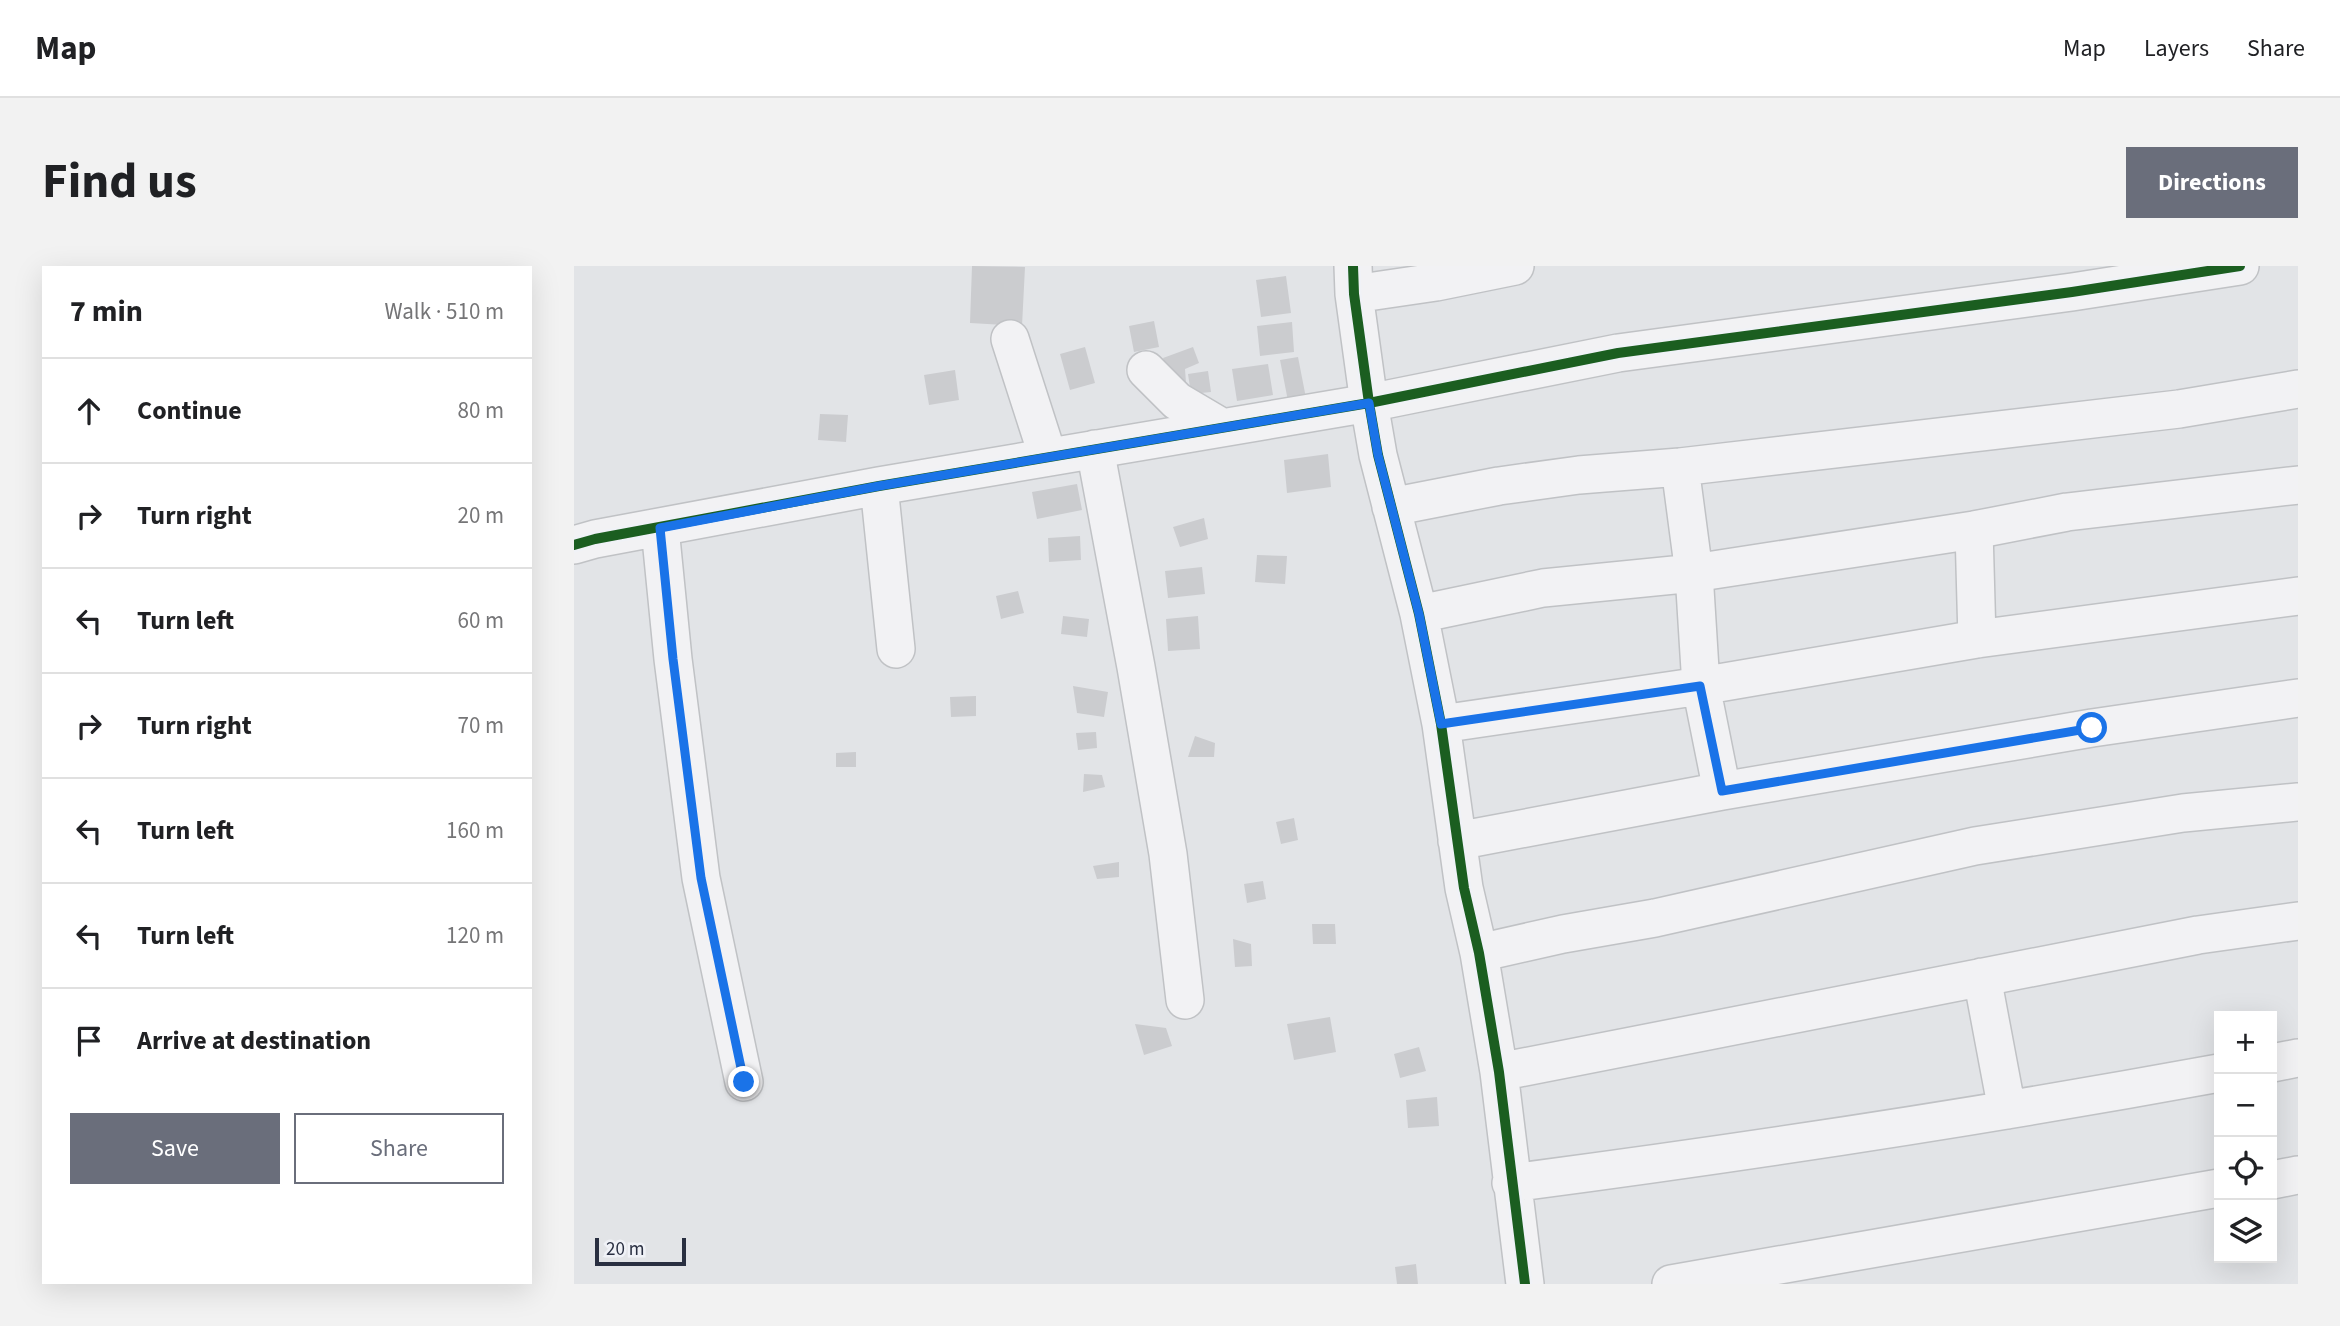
<!DOCTYPE html>
<meta charset="utf-8">
<style>
:root{--surface:#fff;--page:#f2f2f2;--text:#202124;--muted:#757577;--line:#e0e0e0;--accent:#6a6e7b}
body{margin:0;font-family:"Source Sans 3",sans-serif;background:var(--page);color:var(--text)}
.controls{position:absolute;right:21px;bottom:21px;display:grid;overflow:hidden;border-radius:0px;box-shadow:0 7px 28px #0002}
.controls button{width:63px;height:63px;display:grid;place-items:center;padding:0;border:0;border-bottom:2px solid var(--line);background:var(--surface);color:var(--text);font:35px sans-serif}
.scale{position:absolute;left:21px;bottom:18px;width:91px;box-sizing:border-box;padding-left:7px;border:4px solid #292f41;border-top:0;font-size:19px;line-height:24px;white-space:nowrap;color:#292f41;-webkit-text-stroke:5px #f0f2f7;paint-order:stroke}
.stop{position:absolute;width:21px;height:21px;margin:-16px;border:5px solid #1a73e8;border-radius:50%;background:#fff}
.stop.end{background:#1a73e8;border-color:#fff;box-shadow:0 2px 7px #0008}
.list{margin:0;padding:0;list-style:none}
h2{display:flex;justify-content:space-between;align-items:center;height:91px;margin:0;padding:0 28px;font-size:30px}
h2 small{font-size:23px;font-weight:400;color:var(--muted)}
.list li{display:grid;grid-template-columns:46px 1fr auto;gap:21px;align-items:center;box-sizing:border-box;height:105px;padding:0 28px;border-top:2px solid var(--line)}
.list b{display:block;font-size:26px;white-space:nowrap}
.list em{font-size:23px;font-style:normal;color:var(--muted)}
.actions{display:flex;gap:14px;padding:21px 28px}
.actions a{flex:1;padding:16px 0;border:2px solid var(--accent);border-radius:0px;text-align:center;font-size:24px;color:var(--accent)}
.actions .main{background:var(--accent);color:#fff}
.icon{flex:none;width:38px;height:38px;fill:none;stroke:currentColor;stroke-width:2;stroke-linecap:round;stroke-linejoin:round}
.map{position:relative;flex:none;width:1724px;height:1018px;overflow:hidden;border-radius:0px}
header{display:flex;align-items:center;gap:42px;box-sizing:border-box;height:98px;padding:0 35px;background:var(--surface);border-bottom:2px solid var(--line)}
header strong{font-size:33px}
nav{display:flex;gap:38px;margin-inline-start:auto;font-size:24px}
.intro{display:flex;align-items:center;justify-content:space-between;box-sizing:border-box;height:168px;padding:0 42px}
h1{margin:0;font-size:49px}
.button{padding:18px 32px;border-radius:0px;background:var(--accent);color:#fff;font-size:24px;font-weight:700}
main{display:flex;gap:42px;padding:0 42px}
aside{flex:1;background:var(--surface);border-radius:0px;box-shadow:0 7px 28px #0002}
.map>svg:first-child{display:block}
.building{fill:#cbcccf}
.lines{fill:none;stroke-linecap:round;stroke-linejoin:round}
.minor-casing{stroke:#c0c2c5;stroke-width:40}
.minor{stroke:#f2f2f4;stroke-width:37}
.cycleway-casing{stroke:#f0f2f7;stroke-width:15}
.cycleway{stroke:#1b5e20;stroke-width:10}
.route{stroke:#1a73e8;stroke-width:9}
</style>
<header>
<strong>Map</strong>
<nav><a>Map</a><a>Layers</a><a>Share</a></nav>
</header>
<div class="intro"><h1>Find us</h1><a class="button">Directions</a></div>
<main>
<aside>
<h2>7 min<small>Walk · 510 m</small></h2>
<ul class="list">
<li><svg class="icon" aria-label="ahead" viewBox="0 0 24 24"><path d="M12 20V5M6 11l6-6 6 6"/></svg><div><b>Continue</b></div><em>80 m</em></li>
<li><svg class="icon" aria-label="right" viewBox="0 0 24 24"><path d="M7 20v-9h11M14 6l5 5-5 5"/></svg><div><b>Turn right</b></div><em>20 m</em></li>
<li><svg class="icon" aria-label="left" viewBox="0 0 24 24"><path d="M17 20v-9H6M10 6l-5 5 5 5"/></svg><div><b>Turn left</b></div><em>60 m</em></li>
<li><svg class="icon" aria-label="right" viewBox="0 0 24 24"><path d="M7 20v-9h11M14 6l5 5-5 5"/></svg><div><b>Turn right</b></div><em>70 m</em></li>
<li><svg class="icon" aria-label="left" viewBox="0 0 24 24"><path d="M17 20v-9H6M10 6l-5 5 5 5"/></svg><div><b>Turn left</b></div><em>160 m</em></li>
<li><svg class="icon" aria-label="left" viewBox="0 0 24 24"><path d="M17 20v-9H6M10 6l-5 5 5 5"/></svg><div><b>Turn left</b></div><em>120 m</em></li>
<li><svg class="icon" aria-label="arrive" viewBox="0 0 24 24"><path d="M6 21V4h12l-3 4 3 4H6"/></svg><div><b>Arrive at destination</b></div></li>
</ul>
<div class="actions"><a class="main">Save</a><a>Share</a></div>
</aside>
<div class="map">
<svg width="1724" height="1018" viewBox="0 0 1724 1018">
<rect width="100%" height="100%" fill="#e2e4e7"/>
<path class="building" d="M398,0L451,1L448,60L396,57Z
M712,10L717,47L687,51L682,14Z
M580,55L585,81L560,86L555,60Z
M718,56L720,86L686,90L683,60Z
M511,81L521,117L496,124L486,88Z
M619,81L625,97L611,103L613,131H605L589,92Z
M724,91L732,132L714,135L706,94Z
M694,98L699,129L663,135L658,103Z
M381,104L385,134L355,139L350,109Z
M634,105L637,126L617,128L614,108Z
M246,148L274,149L272,176L244,174Z
M754,188L757,221L713,227L710,194Z
M503,218L508,244L463,253L458,226Z
M630,252L634,273L606,281L599,261Z
M506,270L507,294L475,296L474,272Z
M683,289L713,290L711,318L681,316Z
M628,301L631,328L594,332L591,305Z
M444,325L450,347L427,353L422,330Z
M489,350L515,353L513,371L487,368Z
M624,350L626,383L594,385L592,353Z
M499,420L534,426L530,451L503,447Z
M402,430V450L377,451L376,431Z
M522,466L523,482L504,484L502,467Z
M621,470L641,477L640,491H614Z
M282,486V501H262V487Z
M510,508L528,509L531,521L509,526Z
M720,552L724,574L707,578L702,556Z
M545,596V611L523,613L519,600Z
M689,615L692,633L673,637L670,618Z
M738,658H761L762,678H739Z
M659,673L677,678L678,700L661,701Z
M756,751L762,786L720,794L713,758Z
M561,758L592,762L598,780L570,789Z
M845,781L852,805L826,812L820,788Z
M863,831L865,860L834,862L832,834Z
M842,998L844,1018H823L821,1001Z"/>
<g class="lines">
<defs>
<path id="minor" d="M779,0L780,28L795,137L804,189L845,348L867,458L890,622L905,687L925,806L951,1018
M780,28L862,16L941,0
M436,73L474,191
M572,104L603,135L647,161
M521,183L562,401L594,588L611,734
M1106,201L1120,307L1127,420L1148,525
M305,220L322,383
M817,241L925,220L1005,209L1106,201L1605,143L1724,123
M86,262L99,393L127,612L170,816
M1400,264L1403,373
M0,279L21,273L305,220L795,137L1044,87L1498,26L1666,0
M845,348L969,322L1120,307L1400,264L1493,246L1724,219
M867,458L1127,420L1403,373L1724,330
M883,575L1148,525L1518,462L1724,432
M905,687L989,668L1081,652L1401,580L1609,547L1724,536
M1408,711L1433,844
M1698,797L1724,792
M925,806L1624,669L1724,655
M1698,914L1724,909
M937,917C1174,886 1410,850 1645,807
M1097,1018L1645,922"/>
</defs>
<use href="#minor" class="minor-casing"/>
<use href="#minor" class="minor"/>
<defs>
<path id="cycleway" d="M779,0L780,28L795,137L804,189L845,348L867,458L890,622L905,687L925,806L951,1018
M0,279L21,273L305,220L795,137L1044,87L1498,26L1666,0"/>
</defs>
<use href="#cycleway" class="cycleway-casing"/>
<use href="#cycleway" class="cycleway"/>
</g>
<g class="lines">
<path class="route" d="M170,816L127,612L99,393L86,262L305,220L795,137L804,189L845,348L867,458L1126,420L1148,525L1518,462"/>
</g>
</svg>
<div class="controls">
<button>+</button>
<button>−</button>
<button><svg class="icon" aria-label="locate" viewBox="0 0 24 24"><circle cx="12" cy="12" r="6"/><path d="M12 2v4M12 18v4M2 12h4M18 12h4"/></svg></button>
<button><svg class="icon" aria-label="layers" viewBox="0 0 24 24"><path d="M12 4l9 5-9 5-9-5zM3 14l9 5 9-5"/></svg></button>
</div>
<div class="scale">20 m</div>
<div class="stop" style="left:1518px;top:462px"></div>
<div class="stop end" style="left:170px;top:816px"></div>
</div>
</main>
